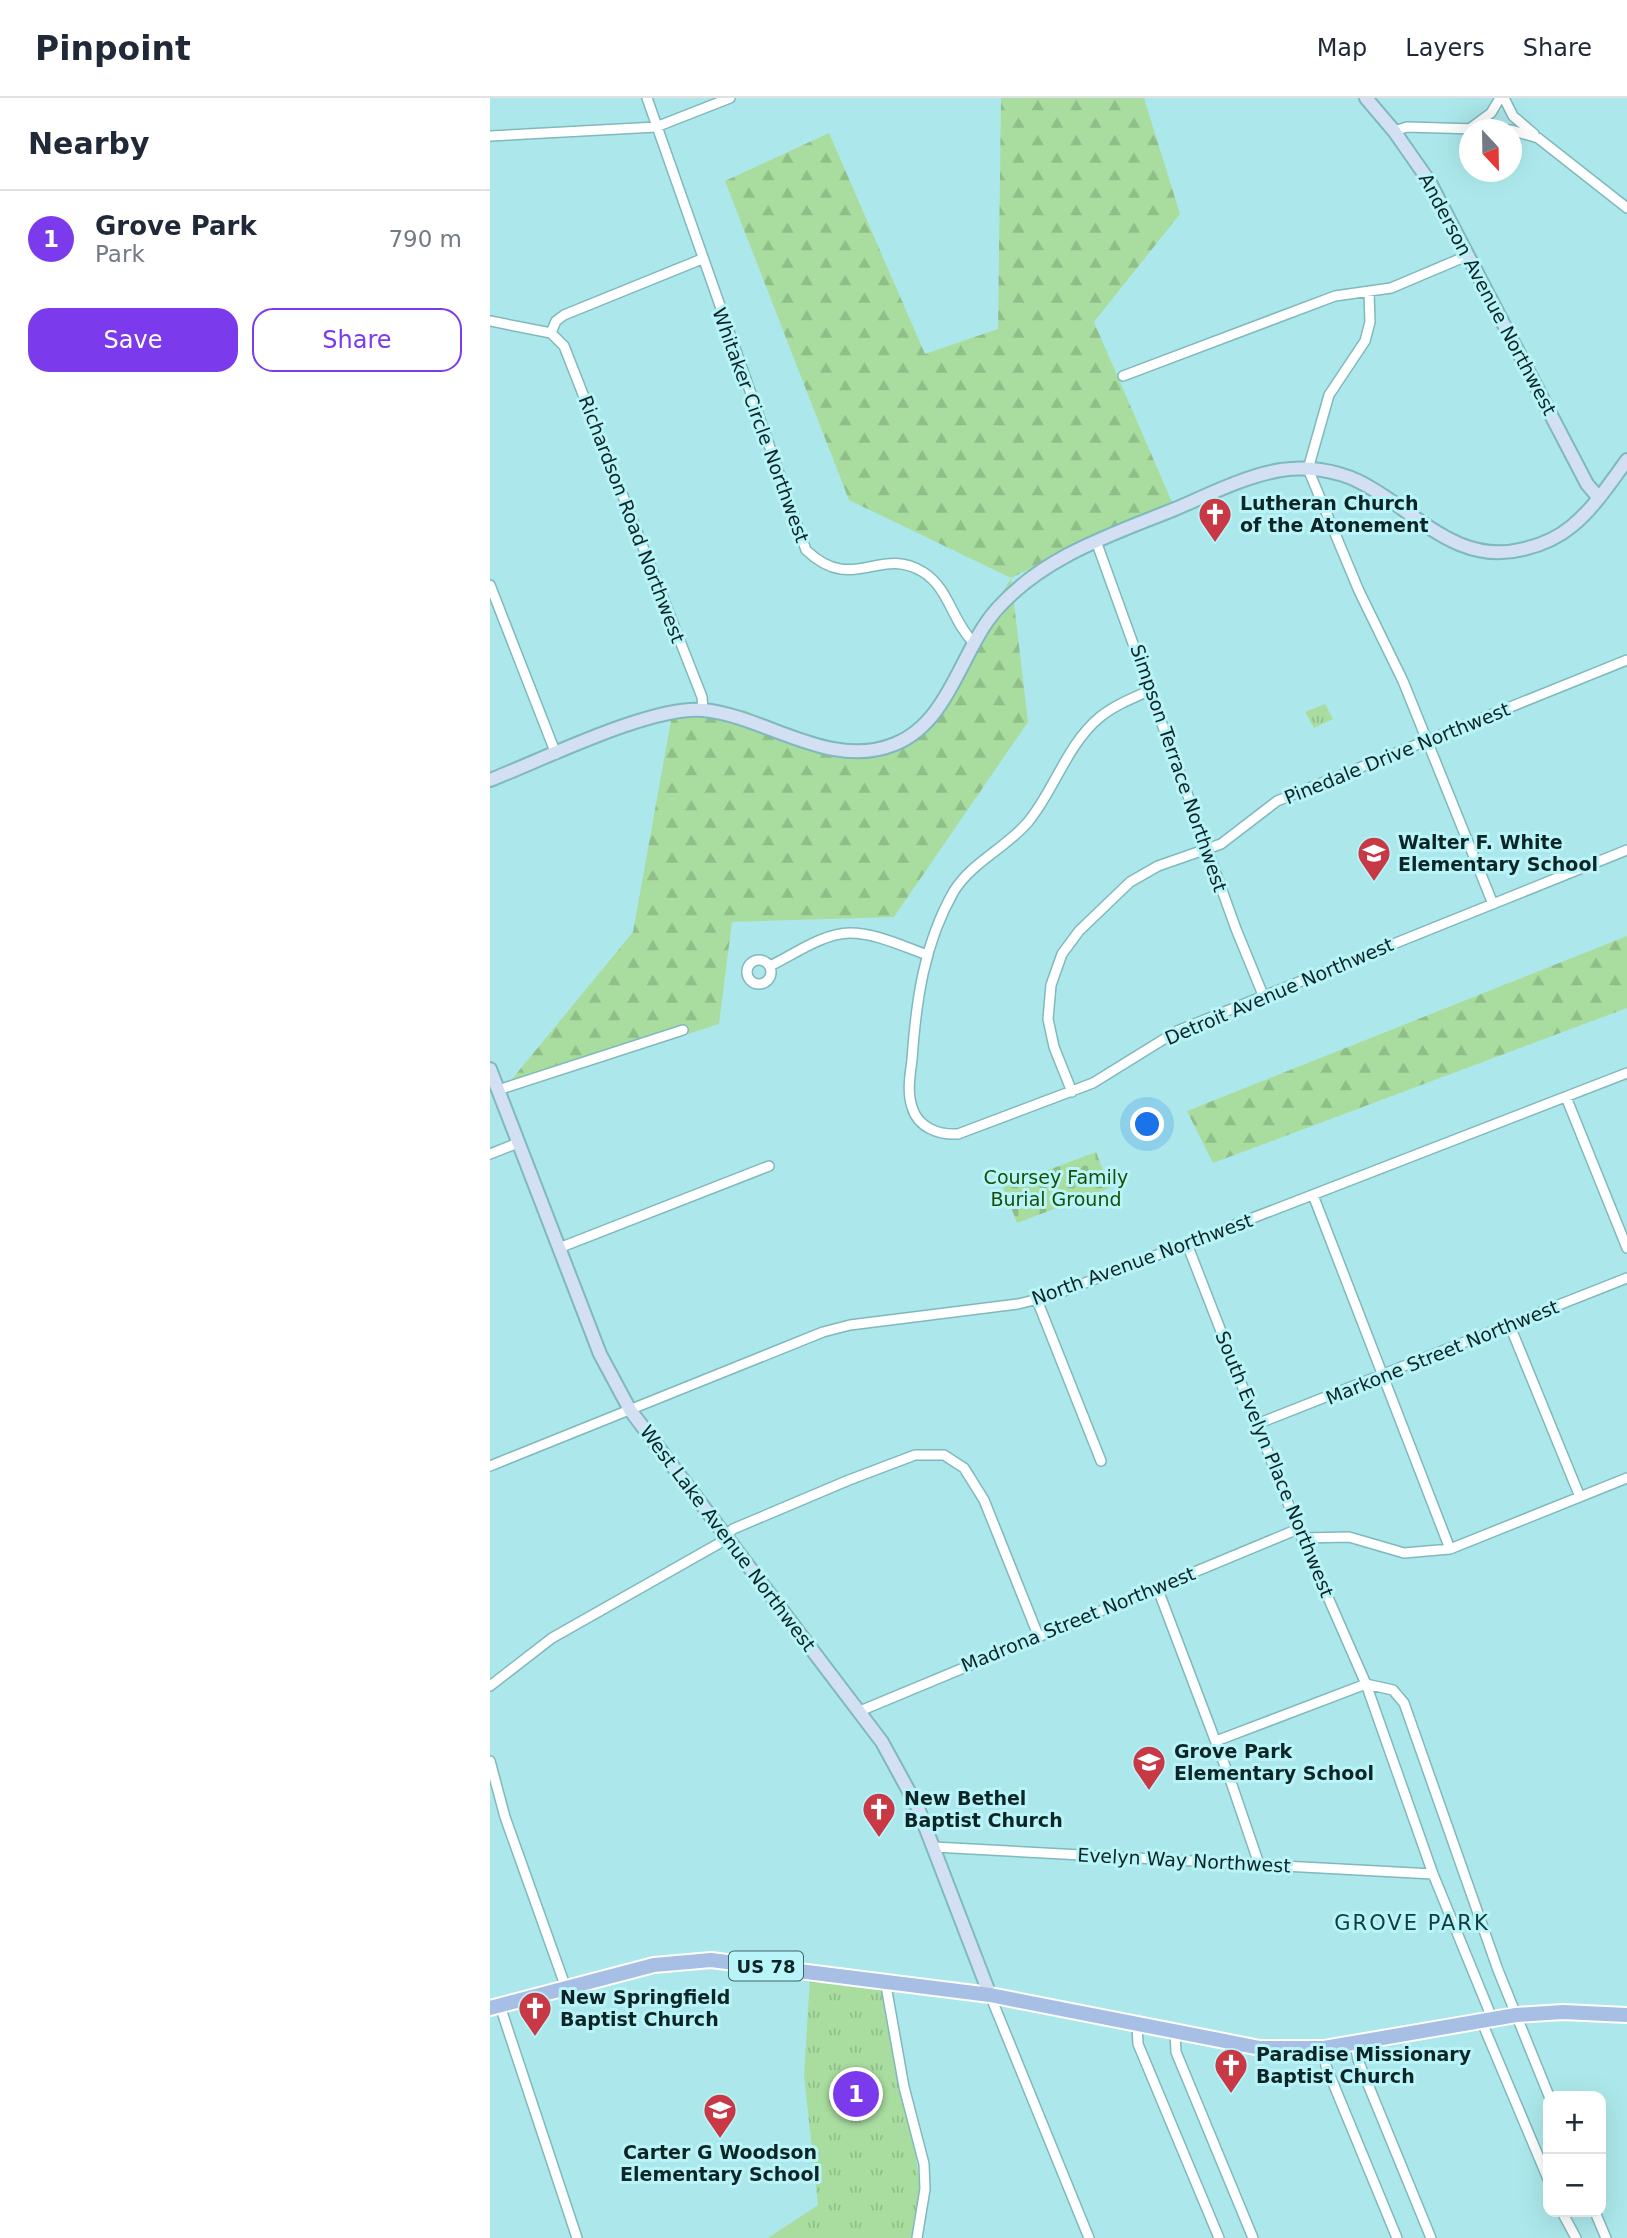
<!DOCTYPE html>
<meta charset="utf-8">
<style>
:root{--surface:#fff;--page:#f2f2f3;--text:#1f2937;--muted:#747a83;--line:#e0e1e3;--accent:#7c3aed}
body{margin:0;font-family:"DejaVu Sans",sans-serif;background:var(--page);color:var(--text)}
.controls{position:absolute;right:21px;bottom:21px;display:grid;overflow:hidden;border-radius:14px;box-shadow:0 7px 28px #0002}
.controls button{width:63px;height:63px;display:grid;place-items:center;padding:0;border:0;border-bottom:2px solid var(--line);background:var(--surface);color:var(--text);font:35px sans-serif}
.compass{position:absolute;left:969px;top:21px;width:63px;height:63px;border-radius:50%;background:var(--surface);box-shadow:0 7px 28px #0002;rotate:158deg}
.you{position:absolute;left:658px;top:1027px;width:24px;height:24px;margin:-18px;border:5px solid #fff;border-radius:50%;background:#1a73e8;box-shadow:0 0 0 10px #1a73e833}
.badge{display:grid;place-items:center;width:46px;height:46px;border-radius:50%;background:var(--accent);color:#fff;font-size:23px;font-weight:700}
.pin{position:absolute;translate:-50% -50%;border:4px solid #fff;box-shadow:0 2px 7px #0006}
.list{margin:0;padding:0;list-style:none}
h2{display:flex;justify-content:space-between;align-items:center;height:91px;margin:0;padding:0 28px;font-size:30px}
h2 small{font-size:23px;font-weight:400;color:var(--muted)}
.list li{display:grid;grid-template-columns:46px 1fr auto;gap:21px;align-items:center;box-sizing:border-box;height:98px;padding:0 28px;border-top:2px solid var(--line)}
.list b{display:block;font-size:26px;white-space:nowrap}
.list p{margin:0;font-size:23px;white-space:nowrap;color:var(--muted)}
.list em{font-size:23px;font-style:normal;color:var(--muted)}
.actions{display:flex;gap:14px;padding:21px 28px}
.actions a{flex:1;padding:16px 0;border:2px solid var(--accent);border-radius:21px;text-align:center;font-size:24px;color:var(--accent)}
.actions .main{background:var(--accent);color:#fff}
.map{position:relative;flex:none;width:1137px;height:2140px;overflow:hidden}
header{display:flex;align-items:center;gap:42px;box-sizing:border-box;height:98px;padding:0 35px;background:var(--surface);border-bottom:2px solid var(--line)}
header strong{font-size:33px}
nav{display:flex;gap:38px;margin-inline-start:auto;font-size:24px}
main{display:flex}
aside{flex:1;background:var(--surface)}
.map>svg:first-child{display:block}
.grass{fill:url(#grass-tufts)}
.forest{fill:url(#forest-firs)}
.cemetery{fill:url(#cemetery-stones)}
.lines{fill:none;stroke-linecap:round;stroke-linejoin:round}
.street-casing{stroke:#7fb9bd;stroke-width:12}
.secondary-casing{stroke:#7fb9bd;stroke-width:16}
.primary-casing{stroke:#fff;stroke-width:18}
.street{stroke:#fff;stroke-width:9}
.secondary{stroke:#d3dff2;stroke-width:12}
.primary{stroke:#a7bee5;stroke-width:14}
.labels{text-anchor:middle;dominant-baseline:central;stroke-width:6;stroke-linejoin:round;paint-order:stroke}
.shield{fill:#b9f5f8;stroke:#416366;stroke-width:2}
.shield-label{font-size:18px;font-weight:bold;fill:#0d2527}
.street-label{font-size:19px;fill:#0d2527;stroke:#b9f5f8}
.poi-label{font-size:19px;font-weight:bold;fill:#0d2527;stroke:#b9f5f8;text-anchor:start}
.park-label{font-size:19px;fill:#165008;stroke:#b9f5f8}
.neighbourhood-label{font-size:21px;letter-spacing:2px;fill:#103d40;stroke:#b9f5f8}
</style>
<header>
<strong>Pinpoint</strong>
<nav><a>Map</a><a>Layers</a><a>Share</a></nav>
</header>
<main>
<aside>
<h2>Nearby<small></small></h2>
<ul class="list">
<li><span class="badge">1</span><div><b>Grove Park</b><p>Park</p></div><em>790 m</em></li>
</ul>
<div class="actions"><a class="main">Save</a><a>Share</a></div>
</aside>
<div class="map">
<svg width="1137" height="2140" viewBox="0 0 1137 2140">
<defs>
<pattern id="grass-tufts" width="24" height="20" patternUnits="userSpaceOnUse" patternTransform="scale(1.75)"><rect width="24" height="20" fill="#a9dd9f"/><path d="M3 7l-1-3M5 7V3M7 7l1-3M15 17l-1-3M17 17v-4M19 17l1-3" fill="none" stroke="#90be89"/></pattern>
<pattern id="forest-firs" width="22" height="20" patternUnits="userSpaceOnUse" patternTransform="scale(1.75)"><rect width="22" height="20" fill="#a9dd9f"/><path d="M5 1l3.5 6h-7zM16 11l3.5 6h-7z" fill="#90be89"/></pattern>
<pattern id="cemetery-stones" width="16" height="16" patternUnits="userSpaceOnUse" patternTransform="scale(1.75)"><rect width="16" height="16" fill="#a9dd9f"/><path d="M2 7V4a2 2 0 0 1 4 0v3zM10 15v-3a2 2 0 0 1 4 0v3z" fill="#90be89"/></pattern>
</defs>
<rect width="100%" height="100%" fill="#ace8eb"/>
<path class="grass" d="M835,606L843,621L824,630L815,614Z
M320,1879L400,1883L431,2095L426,2140H278L328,2107L314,1977Z"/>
<path class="forest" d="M511,0H654L690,116L604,224L688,418L577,453L521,480L538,624L404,819L242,824L229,926L9,997L143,834L182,617L254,612L356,656L412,645L446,608L521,480L359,402L235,83L339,35L435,256L508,231Z
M1137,838V910L723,1065L697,1013Z"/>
<path class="cemetery" d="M606,1054L620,1090L527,1125L513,1089Z"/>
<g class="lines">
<defs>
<path id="street" d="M157,0L316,452C363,497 389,447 433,474C459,490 462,523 483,544
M1014,0L1023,18L1044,36
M982,29L1001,15L1010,0
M1021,32L1048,40L1137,110
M904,33L917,29L1021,32
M0,38L166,29L240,0
M879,194L880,224L875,243L839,297L818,371L869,493L913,583L1003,806
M0,223L61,235L74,248L212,599L213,612
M61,235L66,223L74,217L212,161
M633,278L845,198L901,190L979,157
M606,443L746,831L773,897
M0,487L66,656
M661,592C643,600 625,607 610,619C577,646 564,693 538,724C516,750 482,764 464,793C434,845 426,903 422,962C420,977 417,994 422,1009C428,1030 449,1037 468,1036L603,985L687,933L1137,752
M257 874a12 12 0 1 1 24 0a12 12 0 1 1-24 0Z
M280,868C303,857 333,835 360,835C386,835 414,849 438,857
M8,992L193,932
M582,994L564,949L558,921L561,887L572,856L589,833L640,784L668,768L731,746L787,703L1137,562
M1076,999L1137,1150
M0,1056L28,1045
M823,1097L960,1451
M697,1146L808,1431L876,1586L943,1776L1002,1920
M69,1150L279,1068
M547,1202L611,1363
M1020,1228L1090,1399
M767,1326L1137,1180
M0,1368L333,1234L360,1227L528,1206L564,1197L1137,975
M812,1440L859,1439L914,1455L960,1451L1137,1380
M667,1489L741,1684L769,1766
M876,1586L903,1592L914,1605L1008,1872L1059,1998
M0,1588L62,1540L228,1446L243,1431L359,1382L425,1357H454L474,1370L494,1402L548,1537
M370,1613L808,1431
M726,1643L876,1586
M0,1663L15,1719L76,1890
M444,1749L943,1776
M395,1882L414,1989L434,2066L435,2091L427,2140
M500,1897L599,2140
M10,1908L87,2140
M991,1922L1058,2081
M647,1926L648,1946L729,2140
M685,1934L686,1954L763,2140
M865,1946L868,1962L941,2140
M834,1950L836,1968L907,2140
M1072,2114L1086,2140
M1105,2114L1116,2140"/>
<path id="secondary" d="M876,0L904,33L939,83L1097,386L1109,400
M0,682C52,662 162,607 213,612C276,618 340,673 405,646C460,624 471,551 507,511C554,458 621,437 685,411C718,397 755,378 791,372C816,368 845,372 868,383C924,410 965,469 1034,451C1051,447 1069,439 1082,428C1104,410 1120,385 1137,362
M0,971L110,1256L140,1312L392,1644L428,1710L500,1897"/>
<path id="primary" d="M0,1910L164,1867L221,1862L500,1897L770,1950H834L1026,1917L1073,1914L1137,1917"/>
</defs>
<use href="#street" class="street-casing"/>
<use href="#secondary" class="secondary-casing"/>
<use href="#primary" class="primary-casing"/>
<use href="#street" class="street"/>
<use href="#secondary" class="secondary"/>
<use href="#primary" class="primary"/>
</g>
<defs>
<symbol id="church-pin" viewBox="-11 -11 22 30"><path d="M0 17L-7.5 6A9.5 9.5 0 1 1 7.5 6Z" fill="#c83845" stroke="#b9f5f8"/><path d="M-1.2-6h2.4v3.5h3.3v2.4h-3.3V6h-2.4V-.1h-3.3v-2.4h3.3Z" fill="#fff"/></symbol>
<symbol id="school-pin" viewBox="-11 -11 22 30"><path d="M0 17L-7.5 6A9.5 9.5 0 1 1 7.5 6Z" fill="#c83845" stroke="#b9f5f8"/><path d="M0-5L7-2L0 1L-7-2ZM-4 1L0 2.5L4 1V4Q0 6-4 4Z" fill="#fff"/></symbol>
</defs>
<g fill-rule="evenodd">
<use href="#church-pin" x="706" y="397" width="38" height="52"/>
<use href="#school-pin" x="865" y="736" width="38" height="52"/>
<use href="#school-pin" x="640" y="1645" width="38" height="52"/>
<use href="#church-pin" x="370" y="1692" width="38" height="52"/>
<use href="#church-pin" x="26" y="1891" width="38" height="52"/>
<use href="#church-pin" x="722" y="1948" width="38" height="52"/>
<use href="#school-pin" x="211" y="1993" width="38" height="52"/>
</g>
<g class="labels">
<rect class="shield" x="239" y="1853.5" width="74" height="29" rx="5"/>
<g class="shield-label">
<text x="276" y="1868">US 78</text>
</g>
<g class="street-label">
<text transform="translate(998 196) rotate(62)">Anderson Avenue Northwest</text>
<text transform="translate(271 327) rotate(70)">Whitaker Circle Northwest</text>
<text transform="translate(142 421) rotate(69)">Richardson Road Northwest</text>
<text transform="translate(907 655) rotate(-22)">Pinedale Drive Northwest</text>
<text transform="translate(689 670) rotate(71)">Simpson Terrace Northwest</text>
<text transform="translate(789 893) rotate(-23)">Detroit Avenue Northwest</text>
<text transform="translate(652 1161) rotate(-20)">North Avenue Northwest</text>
<text transform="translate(952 1254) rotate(-22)">Markone Street Northwest</text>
<text transform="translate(785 1366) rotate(68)">South Evelyn Place Northwest</text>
<text transform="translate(238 1440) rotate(53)">West Lake Avenue Northwest</text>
<text transform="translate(588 1521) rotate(-22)">Madrona Street Northwest</text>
<text transform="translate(694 1762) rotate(3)">Evelyn Way Northwest</text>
</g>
<g class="poi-label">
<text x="750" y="405">Lutheran Church<tspan x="750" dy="22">of the Atonement</tspan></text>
<text x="908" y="744">Walter F. White<tspan x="908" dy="22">Elementary School</tspan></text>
<text x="684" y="1653">Grove Park<tspan x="684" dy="22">Elementary School</tspan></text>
<text x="414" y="1700">New Bethel<tspan x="414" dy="22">Baptist Church</tspan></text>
<text x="70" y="1899">New Springfield<tspan x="70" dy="22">Baptist Church</tspan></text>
<text x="766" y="1956">Paradise Missionary<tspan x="766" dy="22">Baptist Church</tspan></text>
<text x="230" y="2054" text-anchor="middle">Carter G Woodson<tspan x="230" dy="22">Elementary School</tspan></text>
</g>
<g class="park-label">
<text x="566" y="1079">Coursey Family<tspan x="566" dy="22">Burial Ground</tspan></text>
</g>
<g class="neighbourhood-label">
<text x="922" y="1825">GROVE PARK</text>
</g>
</g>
</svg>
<div class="controls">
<button>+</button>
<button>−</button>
</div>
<svg class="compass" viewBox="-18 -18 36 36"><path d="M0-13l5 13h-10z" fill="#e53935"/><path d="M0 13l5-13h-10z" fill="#747a83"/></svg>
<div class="you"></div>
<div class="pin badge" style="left:366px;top:1996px">1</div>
</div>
</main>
